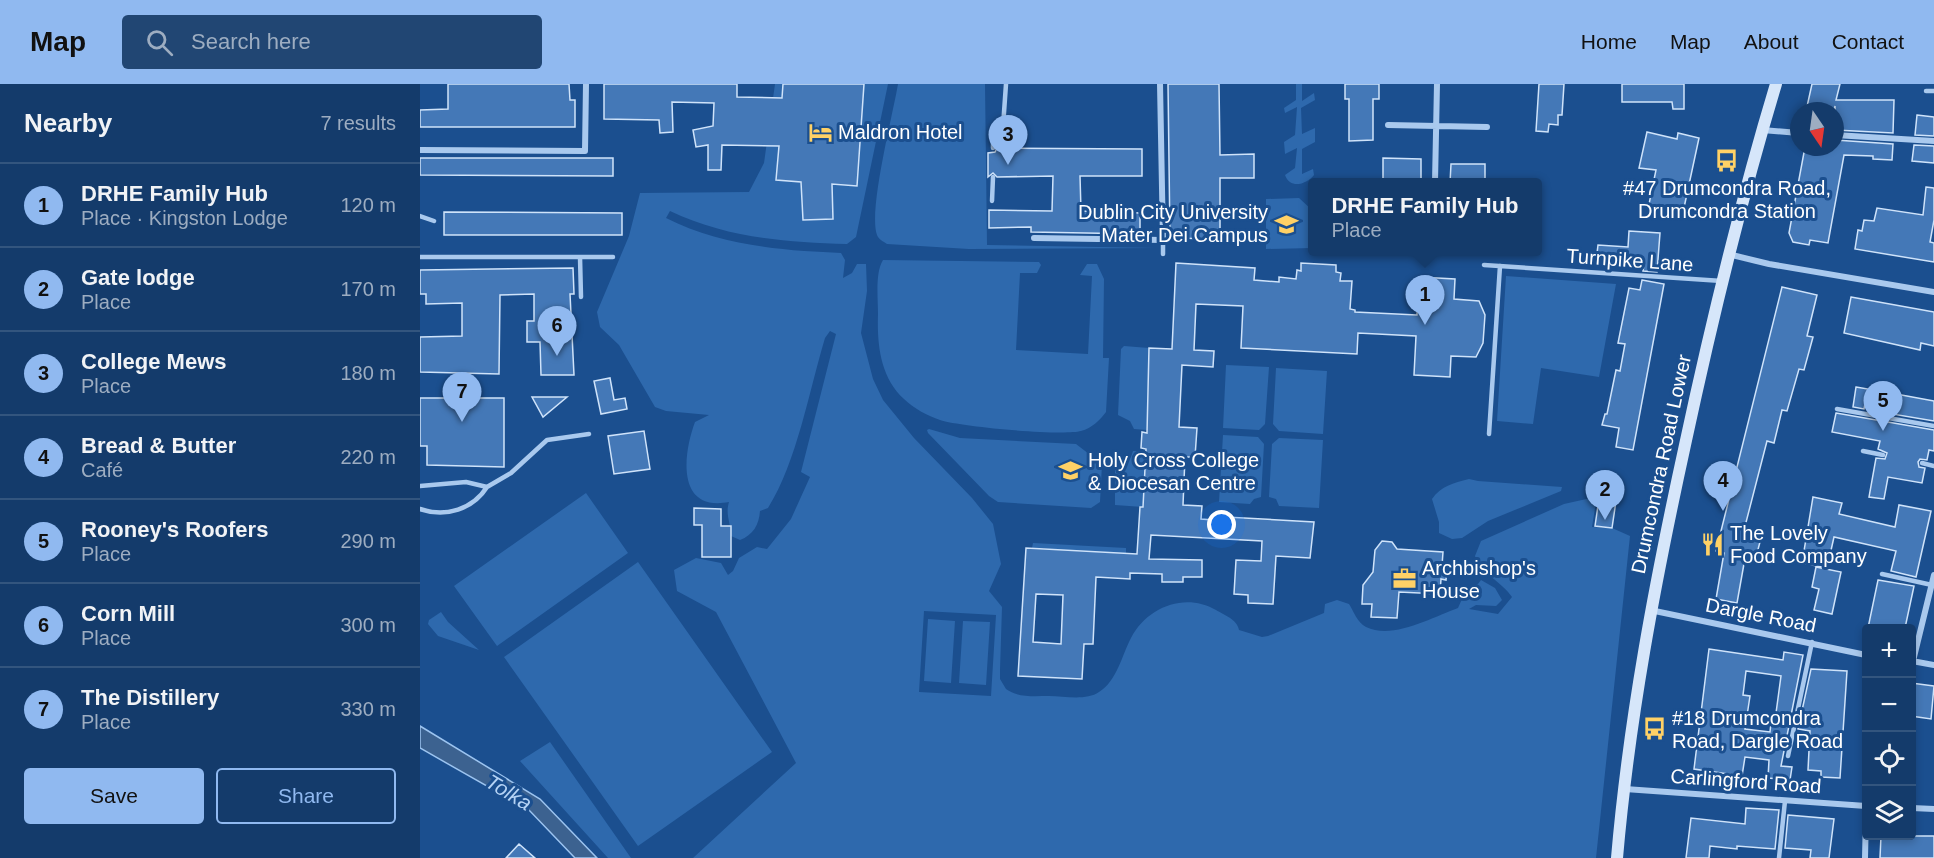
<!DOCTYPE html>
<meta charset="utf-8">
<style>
:root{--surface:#143b6b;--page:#214673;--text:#f1f3f6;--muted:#9dadc1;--line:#33557e;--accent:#90b9f0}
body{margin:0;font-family:Helvetica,sans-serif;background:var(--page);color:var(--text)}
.controls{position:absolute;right:18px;bottom:18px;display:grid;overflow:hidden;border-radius:6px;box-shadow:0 3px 9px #0003}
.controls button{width:54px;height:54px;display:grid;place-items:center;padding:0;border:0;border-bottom:2px solid var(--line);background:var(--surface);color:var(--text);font:30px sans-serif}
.compass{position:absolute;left:1370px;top:18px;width:54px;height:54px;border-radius:50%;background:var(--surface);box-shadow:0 3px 9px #0003;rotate:167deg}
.you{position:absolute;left:802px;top:441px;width:21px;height:21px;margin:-15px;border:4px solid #fff;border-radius:50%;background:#1a73e8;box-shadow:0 0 0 9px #1a73e833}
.badge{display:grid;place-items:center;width:39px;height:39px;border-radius:50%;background:var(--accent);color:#111;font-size:20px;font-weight:700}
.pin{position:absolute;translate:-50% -50px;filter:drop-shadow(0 2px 3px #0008)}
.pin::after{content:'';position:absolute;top:32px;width:21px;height:18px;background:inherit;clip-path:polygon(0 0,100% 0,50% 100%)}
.popup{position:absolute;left:888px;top:94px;width:234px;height:78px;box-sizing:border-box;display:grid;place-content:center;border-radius:6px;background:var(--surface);filter:drop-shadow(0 2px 4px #0005);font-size:20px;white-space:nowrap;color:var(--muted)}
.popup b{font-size:22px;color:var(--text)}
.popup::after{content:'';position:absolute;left:50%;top:100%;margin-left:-12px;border:12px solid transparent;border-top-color:var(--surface)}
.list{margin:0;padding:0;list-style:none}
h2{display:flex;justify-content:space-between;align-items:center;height:78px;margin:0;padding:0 24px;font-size:26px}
h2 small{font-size:20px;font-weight:400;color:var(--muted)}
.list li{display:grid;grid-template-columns:39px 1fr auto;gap:18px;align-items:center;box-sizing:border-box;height:84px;padding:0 24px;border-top:2px solid var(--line)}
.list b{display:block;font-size:22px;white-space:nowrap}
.list p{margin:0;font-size:20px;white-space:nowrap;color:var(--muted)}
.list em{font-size:20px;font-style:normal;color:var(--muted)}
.actions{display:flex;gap:12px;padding:18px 24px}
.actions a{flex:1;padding:14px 0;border:2px solid var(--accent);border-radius:6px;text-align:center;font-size:21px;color:var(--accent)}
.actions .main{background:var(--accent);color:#111}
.icon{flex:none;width:33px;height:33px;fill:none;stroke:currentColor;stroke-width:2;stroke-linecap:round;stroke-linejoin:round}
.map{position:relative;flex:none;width:1514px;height:774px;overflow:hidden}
header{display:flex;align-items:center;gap:36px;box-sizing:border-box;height:84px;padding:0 30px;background:var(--accent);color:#111}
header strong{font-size:28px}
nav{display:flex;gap:33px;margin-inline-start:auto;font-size:21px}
.search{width:420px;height:54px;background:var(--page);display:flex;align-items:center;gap:15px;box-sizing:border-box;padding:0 21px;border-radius:6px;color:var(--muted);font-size:22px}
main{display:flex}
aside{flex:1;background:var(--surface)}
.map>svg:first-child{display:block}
.green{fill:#2e69ad;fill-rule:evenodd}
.water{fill:#3c6290;stroke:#9cc4f0;stroke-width:1.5}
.building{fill:#4478b7;stroke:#cfe3fa;stroke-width:1.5;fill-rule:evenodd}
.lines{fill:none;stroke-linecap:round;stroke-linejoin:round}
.service{stroke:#a9c9ee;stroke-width:4.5}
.minor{stroke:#a9c9ee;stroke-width:6}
.secondary{stroke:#d6e6fa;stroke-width:12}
.labels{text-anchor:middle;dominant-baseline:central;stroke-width:6;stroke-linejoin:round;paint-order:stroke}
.poi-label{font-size:20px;fill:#fff;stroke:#1b4f8f;text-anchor:start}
.street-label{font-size:20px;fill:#fff;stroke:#1b4f8f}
.water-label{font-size:21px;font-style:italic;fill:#b5d3f5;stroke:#1b4f8f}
</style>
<header>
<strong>Map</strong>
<div class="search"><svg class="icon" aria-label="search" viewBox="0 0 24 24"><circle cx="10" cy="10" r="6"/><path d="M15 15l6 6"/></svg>Search here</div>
<nav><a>Home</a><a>Map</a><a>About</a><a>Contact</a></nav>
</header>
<main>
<aside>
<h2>Nearby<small>7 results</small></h2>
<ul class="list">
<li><span class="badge">1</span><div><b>DRHE Family Hub</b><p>Place · Kingston Lodge</p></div><em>120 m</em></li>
<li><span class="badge">2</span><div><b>Gate lodge</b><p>Place</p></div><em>170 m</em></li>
<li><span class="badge">3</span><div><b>College Mews</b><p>Place</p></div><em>180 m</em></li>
<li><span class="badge">4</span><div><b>Bread &amp; Butter</b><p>Café</p></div><em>220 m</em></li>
<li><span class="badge">5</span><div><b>Rooney's Roofers</b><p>Place</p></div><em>290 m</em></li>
<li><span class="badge">6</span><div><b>Corn Mill</b><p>Place</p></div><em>300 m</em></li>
<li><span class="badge">7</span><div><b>The Distillery</b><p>Place</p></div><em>330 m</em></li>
</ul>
<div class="actions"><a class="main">Save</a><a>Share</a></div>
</aside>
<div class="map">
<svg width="1514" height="774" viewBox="0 0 1514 774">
<rect width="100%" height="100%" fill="#1b4f8f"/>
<path class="green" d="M355,0H468L436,153L427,160C364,158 307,154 250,127L246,134C289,156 336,163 384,167C397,168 409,168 421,169L425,176L423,194L432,189L437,180H446L447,207L441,249L453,295L463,316L494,354L552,414L573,440L581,480L569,507L582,523L580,586V595L586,605C598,614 615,612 629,612C644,612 666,617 679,608C697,597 702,571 711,554C727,523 765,508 796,526C804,531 817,535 819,546L842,553L848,552L904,529L905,520L917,516L929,520C934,528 937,538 946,543C973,556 1013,533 1038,524L1046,506L1058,500L1061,496L1075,504L1082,516L1076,522L1056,521L1049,525L1078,530L1092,513C1083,499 1058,487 1055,472L1061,457L1144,420L1171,414L1176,418L1172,443L1192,444L1210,452L1176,774H273L376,679L296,528L257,507L254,486L276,474L301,479L308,491L313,487L319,474L337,463L347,465L371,435L390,393L381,388L416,250L410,247L405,254C389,307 377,378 348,424L340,427C339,441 333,451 320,456L311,452C311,439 305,431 309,418C256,428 263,370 275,338L289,331L246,327L235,323L199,261L180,243L177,228L209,152L220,109L329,108L344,79ZM504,527L576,531L571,612L499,608Z
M478,0H565L567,161L736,164L549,165L467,160C463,157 459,156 457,151C448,127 473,30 478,0Z
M876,0H882V17L894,9L895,16L881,24L882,50L895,44V58L882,65V90L893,85L894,91C886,101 870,105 865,91L875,84L877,64L865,70L864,58L875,51L877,23L865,29L864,24L876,16Z
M879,114L892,126V164L846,165V115Z
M463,176L619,178L621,181L617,189H600L596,266L668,270L672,192L660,191L667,180H677L684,195L683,274H689L686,328C680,336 672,344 661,347C642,352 541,343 520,336C508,332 493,324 484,315C460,293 457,260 458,230C458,214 455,189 463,176Z
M1086,192L1196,200L1179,293L1121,284L1113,340L1077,337Z
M704,262L729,264L727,346L714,345L710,337L698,331L701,265Z
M806,281L849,283L845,340L839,346L803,344Z
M856,284L907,287L903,350L859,347L853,340Z
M509,345L540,354L656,360L682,380L680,418L671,424L578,418L569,412L508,349L507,346Z
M803,351L838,353L844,360L841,413L834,415L830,420L799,418Z
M859,354L903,356L899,424L859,422L856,415L849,413L852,360Z
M713,367L725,368L723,423L695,421V383L711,373Z
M1049,395L1058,397L1142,403L1141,407L1068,437L1042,454L1032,455L1019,449V438L1012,415C1021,402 1033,399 1049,395Z
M166,409L208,469L77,562L34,502Z
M613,459L706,464V470L612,464Z
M218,478L352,668L218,762L84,573Z
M21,528L28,538L59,566L18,552L8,540L9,536Z
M508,535L535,537L531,599L504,597Z
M543,537L570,538L566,601L539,599Z
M130,658L211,774H188L100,677Z"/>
<path class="water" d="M0,642L120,715L177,774H155L109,726L0,664Z"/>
<path class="building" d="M28,0H149L150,16H155V43H0V26L28,25Z
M184,0H317V13L362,14L363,0H444L437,102L412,100L413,135L383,136L381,98L356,96L359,62L302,61L301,86H288V61L276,63L273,46L293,42L294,19L252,18L253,48L240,49L239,36L184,35Z
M748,0H799L800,71L834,70V94H800V155L750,154Z
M925,0H959V15H953V56L929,57V15H925Z
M1119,0H1144L1142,31H1138V41L1129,40L1128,48L1116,47Z
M1202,0H1264V25H1253L1252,18H1202Z
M1392,0H1420L1416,16H1474L1473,49L1415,46V22L1414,27H1386Z
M1497,31L1514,33V52L1495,51Z
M1227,48L1257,55L1258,49L1279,54L1262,133L1228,125L1236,86L1219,84Z
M1415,56L1473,60L1472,76L1453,75V72L1424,71L1408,159L1390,156L1389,161L1373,158L1369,149L1385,63H1415Z
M1494,61L1514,62V79L1492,77Z
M577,64L722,65V92H660L661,127L720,129V150L611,148V143L569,144V126L632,127L633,92L577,93L573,89L568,93V69L575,68Z
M0,74H193V92L0,91Z
M963,74L1001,75V99H963Z
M1031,80H1065V99H1030Z
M1506,103L1514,104V136L1510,158L1514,159V178L1435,165L1438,146L1442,147L1444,136L1454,137L1457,124L1503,131Z
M24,128L202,129V151H24Z
M1209,147L1240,149L1237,188L1223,187L1224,181L1176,178L1178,161L1208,163Z
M756,179L835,184L834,196L859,198V193L876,195L877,186L881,187V179L916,181V188L921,189L920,197H932L930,225L935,226V228L997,231L999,193L1035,195L1034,215L1059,217L1065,231L1063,259L1056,273L1031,272L1030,293L994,291L996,252L938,249L937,270L821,264L823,222L776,220L774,266L794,267L793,283L762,281L759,343L777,344L775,373H765L763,421L782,422L781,435L806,437V433L894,438L890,474L856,472L853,520L828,519V511L814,510L816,476L841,477L842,457L731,451L729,475L782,476V493H763V498H742V490L710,489V495L676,493L673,560H664L662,595L598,592L606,464L717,470L720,423H723L726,365L721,364L722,348L727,349L729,264L752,265ZM616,510L643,511L641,560L613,558Z
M153,184L154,210H150L154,291H121L120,258H107V237H114V210L80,211L79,290L0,288V253L42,252V219L6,220V210H0V186Z
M1222,196L1244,200L1213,366L1196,363L1199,344L1182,341L1185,330H1187L1196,286L1200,287L1205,260L1198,259L1209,204L1220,206Z
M1362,203L1397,211L1387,252L1393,253L1384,286L1379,285L1367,327L1362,326L1354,359L1347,357L1323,450L1341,454L1335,477L1325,474L1317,519L1296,515L1304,469L1296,467Z
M1431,213L1514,228V262L1501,259L1500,266L1424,249Z
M190,294L194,316L205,314L207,325L181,330L174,297Z
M1436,303L1448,305L1444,325L1433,323Z
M1476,310L1514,317V337L1472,330Z
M112,313H147L123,333Z
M0,314H84V383L7,381V362H0Z
M1416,329L1514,346V367L1509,366L1507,376L1500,375L1498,378L1499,383L1505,384L1502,399L1468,393L1464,415L1449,413L1456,374L1465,375L1467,369L1458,365L1460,357L1412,348Z
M224,347L230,385L194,390L188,352Z
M1393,413L1422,419L1419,430L1475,443L1479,421L1511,427L1496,493L1471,487L1476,467L1414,453L1407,484L1382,479Z
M1179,415L1196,417L1192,444L1175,442Z
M274,424L301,425V442H311V473H282V441H274Z
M962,457L972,458L977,465L1023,468L1022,482H1027L1026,496L1021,495L1020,510L979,508L977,534L951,533L952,520H942L943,501L953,488L955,466Z
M1396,483L1421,488L1412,530L1394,526L1399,505L1392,503Z
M1458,496L1494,502L1485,544H1448Z
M1289,565L1363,576L1364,568L1383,571L1361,682L1372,683L1370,696L1348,694L1349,676L1325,673L1322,692L1274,685ZM1326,587L1361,592L1356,629H1352L1350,648L1325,645L1330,612L1323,611Z
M1391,585L1427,587L1420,694L1401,693V687L1388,686L1390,647L1378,645Z
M1491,599L1514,602L1511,635L1491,632Z
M1326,724L1359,726L1355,765L1317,762V765L1290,762L1289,774H1266L1271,734L1325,740Z
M1368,731L1414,735L1409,774H1390L1391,766L1365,764Z
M1461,752H1514V774H1460Z
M99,760L115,774H86Z"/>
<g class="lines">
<path class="service" d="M1506,7H1514
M573,64V58L582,57L586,0
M572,117L573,93
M0,132L14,137
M743,156V170
M0,173H193
M160,173L161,213
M1064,181L1302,197
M1417,325L1514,342
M1069,350L1080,182
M1443,367L1463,371
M1502,379L1514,382
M0,402L46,398L67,403C53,425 26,434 0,425
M67,403L91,389L127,356L169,350
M1462,490L1512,501
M1368,672L1392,558
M1359,774L1365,717"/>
<path class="minor" d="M968,41L1067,43
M1342,46L1379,49
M1415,51L1514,57
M0,66L165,67L166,0
M1015,98L1017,0
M614,154L743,156L740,0
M1308,170L1349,180L1514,208
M1230,526L1446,571
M1492,577L1514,581
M1493,577L1514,491
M1205,705L1446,722
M1492,724L1514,725
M1445,774L1446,731"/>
<path class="secondary" d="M1197,774C1209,635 1235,498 1265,361C1291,240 1320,119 1356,0"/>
</g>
<defs>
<symbol id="hotel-bare" viewBox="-9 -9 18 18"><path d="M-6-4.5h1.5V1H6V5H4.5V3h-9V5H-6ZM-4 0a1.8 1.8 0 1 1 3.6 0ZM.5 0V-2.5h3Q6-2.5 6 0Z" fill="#ffd166" stroke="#1b4f8f" stroke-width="2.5" paint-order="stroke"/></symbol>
<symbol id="bus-bare" viewBox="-9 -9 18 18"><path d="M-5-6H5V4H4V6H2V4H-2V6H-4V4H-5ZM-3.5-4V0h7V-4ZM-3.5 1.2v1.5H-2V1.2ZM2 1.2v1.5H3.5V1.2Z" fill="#ffd166" stroke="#1b4f8f" stroke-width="2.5" paint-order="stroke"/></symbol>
<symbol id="university-bare" viewBox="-9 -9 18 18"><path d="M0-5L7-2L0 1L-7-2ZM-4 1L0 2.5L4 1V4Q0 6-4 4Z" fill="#ffd166" stroke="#1b4f8f" stroke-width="2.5" paint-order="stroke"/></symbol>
<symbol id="restaurant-bare" viewBox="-9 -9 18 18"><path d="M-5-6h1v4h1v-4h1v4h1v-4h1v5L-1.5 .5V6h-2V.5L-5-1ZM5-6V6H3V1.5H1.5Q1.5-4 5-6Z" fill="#ffd166" stroke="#1b4f8f" stroke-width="2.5" paint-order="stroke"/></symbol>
<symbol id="office-bare" viewBox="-9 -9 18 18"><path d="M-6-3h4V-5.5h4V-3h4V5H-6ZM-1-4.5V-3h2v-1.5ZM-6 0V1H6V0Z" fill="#ffd166" stroke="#1b4f8f" stroke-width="2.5" paint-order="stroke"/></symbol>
</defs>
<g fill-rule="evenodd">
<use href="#hotel-bare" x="384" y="32" width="33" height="33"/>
<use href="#bus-bare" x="1290" y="60" width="33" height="33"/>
<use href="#university-bare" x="850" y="124" width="33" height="33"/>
<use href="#university-bare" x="634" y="370" width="33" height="33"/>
<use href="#restaurant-bare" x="1276" y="444" width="33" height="33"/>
<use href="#office-bare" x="968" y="478" width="33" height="33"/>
<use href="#bus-bare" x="1218" y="628" width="33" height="33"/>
</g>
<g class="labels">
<g class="poi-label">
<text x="418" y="48">Maldron Hotel</text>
<text x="1307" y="104" text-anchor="middle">#47 Drumcondra Road,<tspan x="1307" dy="23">Drumcondra Station</tspan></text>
<text x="848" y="128" text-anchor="end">Dublin City University<tspan x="848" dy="23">Mater Dei Campus</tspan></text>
<text x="668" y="376">Holy Cross College<tspan x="668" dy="23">&amp; Diocesan Centre</tspan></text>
<text x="1310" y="449">The Lovely<tspan x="1310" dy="23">Food Company</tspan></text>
<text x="1002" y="484">Archbishop's<tspan x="1002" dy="23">House</tspan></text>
<text x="1252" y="634">#18 Drumcondra<tspan x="1252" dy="23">Road, Dargle Road</tspan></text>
</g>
<g class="street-label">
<text transform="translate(1210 176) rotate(4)">Turnpike Lane</text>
<text transform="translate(1241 380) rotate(-78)">Drumcondra Road Lower</text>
<text transform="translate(1341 531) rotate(11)">Dargle Road</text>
<text transform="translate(1326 697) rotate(4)">Carlingford Road</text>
</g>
<g class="water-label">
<text transform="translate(89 708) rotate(31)">Tolka</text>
</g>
</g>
</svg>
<div class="controls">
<button>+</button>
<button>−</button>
<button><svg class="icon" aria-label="locate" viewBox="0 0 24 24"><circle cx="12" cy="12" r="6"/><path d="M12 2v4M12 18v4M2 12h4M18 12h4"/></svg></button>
<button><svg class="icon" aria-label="layers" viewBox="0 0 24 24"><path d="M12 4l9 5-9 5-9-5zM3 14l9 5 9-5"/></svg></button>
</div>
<svg class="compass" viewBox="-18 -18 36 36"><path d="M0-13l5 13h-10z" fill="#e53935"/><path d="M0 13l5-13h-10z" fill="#9dadc1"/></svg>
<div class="you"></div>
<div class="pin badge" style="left:1005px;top:241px">1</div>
<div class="popup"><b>DRHE Family Hub</b>Place</div>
<div class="pin badge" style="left:1185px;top:436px">2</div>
<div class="pin badge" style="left:588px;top:81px">3</div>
<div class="pin badge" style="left:1303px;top:427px">4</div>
<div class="pin badge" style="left:1463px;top:347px">5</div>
<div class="pin badge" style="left:137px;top:272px">6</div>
<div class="pin badge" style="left:42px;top:338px">7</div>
</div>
</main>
